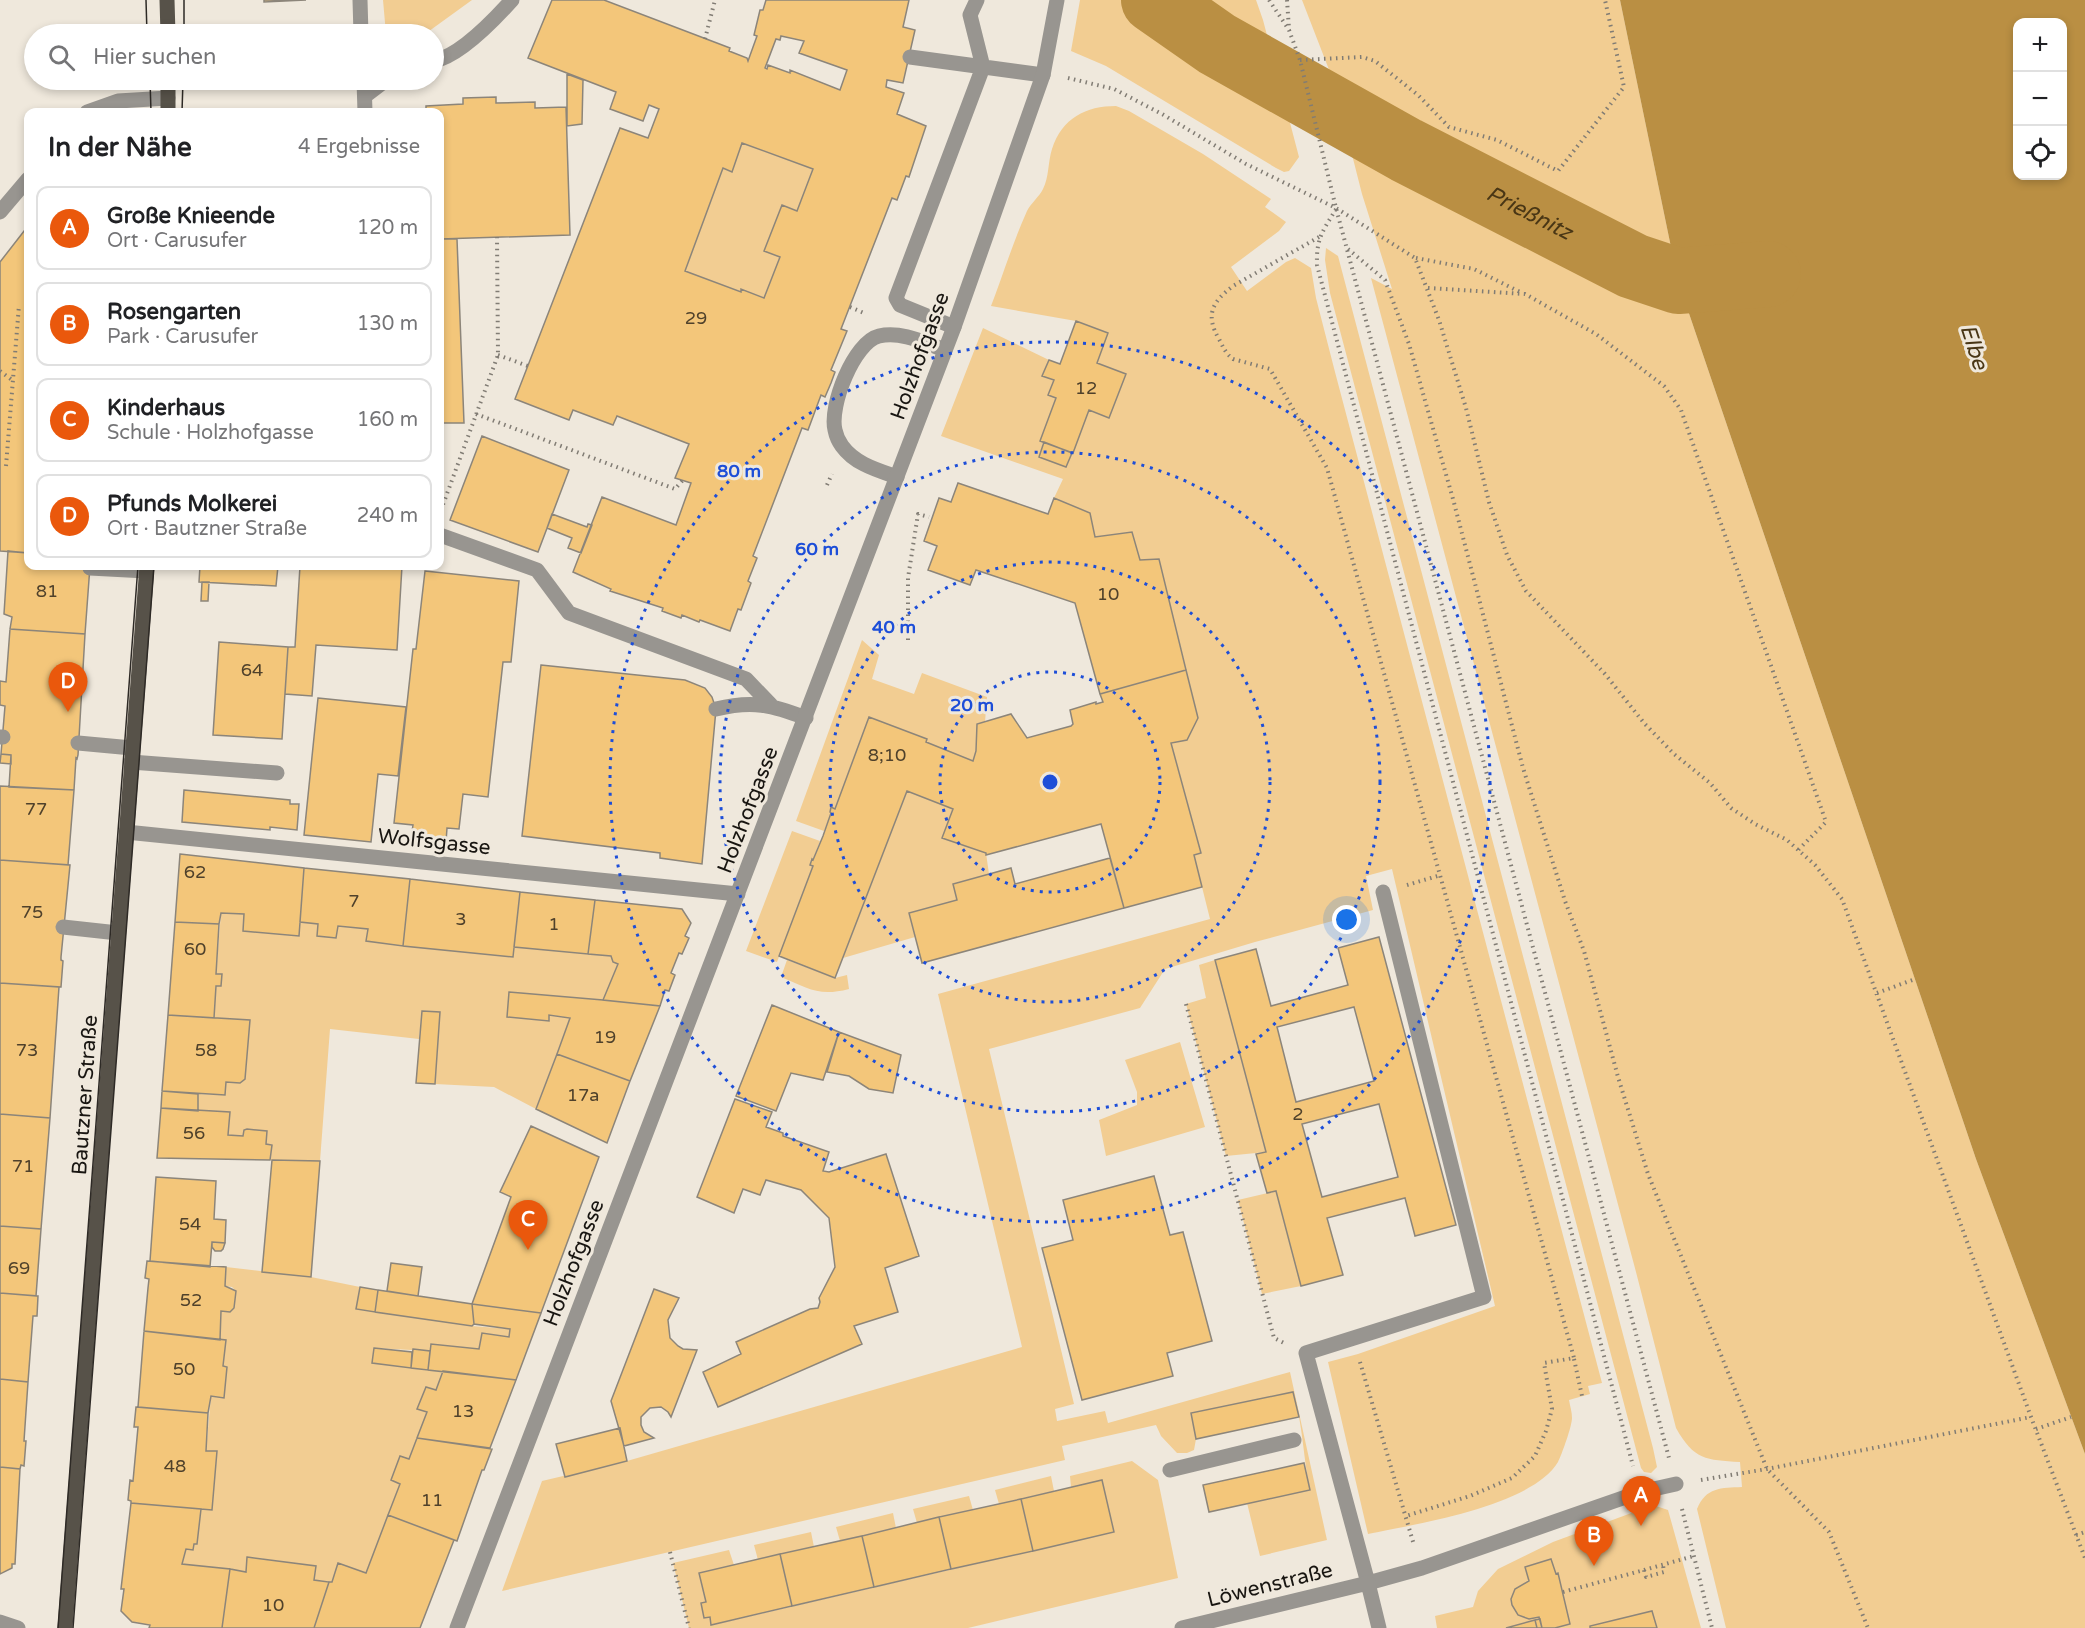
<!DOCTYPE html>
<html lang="de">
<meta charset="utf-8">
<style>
:root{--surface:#fff;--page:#f6f6f6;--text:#202124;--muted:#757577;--line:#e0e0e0;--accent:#ea580c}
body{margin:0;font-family:"Varela Round",sans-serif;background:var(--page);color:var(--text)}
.controls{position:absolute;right:18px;top:18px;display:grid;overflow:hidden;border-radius:12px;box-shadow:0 3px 9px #0003}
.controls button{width:54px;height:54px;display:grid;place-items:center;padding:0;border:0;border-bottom:2px solid var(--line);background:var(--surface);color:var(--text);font:30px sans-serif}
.you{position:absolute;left:1347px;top:920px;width:21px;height:21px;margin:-15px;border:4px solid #fff;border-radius:50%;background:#1a73e8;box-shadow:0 0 0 9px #1a73e833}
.badge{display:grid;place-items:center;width:39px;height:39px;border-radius:50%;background:var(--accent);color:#fff;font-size:20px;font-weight:700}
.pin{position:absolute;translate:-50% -50px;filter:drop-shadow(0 2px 3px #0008)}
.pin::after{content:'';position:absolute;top:32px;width:21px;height:18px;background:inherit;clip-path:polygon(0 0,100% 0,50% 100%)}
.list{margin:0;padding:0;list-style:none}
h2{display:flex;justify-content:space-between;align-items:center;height:78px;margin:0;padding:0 24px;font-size:26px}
h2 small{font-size:20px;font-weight:400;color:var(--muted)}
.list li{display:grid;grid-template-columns:39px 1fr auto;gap:18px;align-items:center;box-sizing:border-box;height:84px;margin:0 12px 12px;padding:0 12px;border:2px solid var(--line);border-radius:12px}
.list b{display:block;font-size:22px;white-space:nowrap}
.list p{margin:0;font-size:20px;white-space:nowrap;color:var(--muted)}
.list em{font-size:20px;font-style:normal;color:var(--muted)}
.icon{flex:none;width:33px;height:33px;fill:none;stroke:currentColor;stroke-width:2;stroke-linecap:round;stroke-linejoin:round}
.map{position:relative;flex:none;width:2085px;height:1628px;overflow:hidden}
.search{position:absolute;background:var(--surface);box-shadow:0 3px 9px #0003;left:24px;top:24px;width:420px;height:66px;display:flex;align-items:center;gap:15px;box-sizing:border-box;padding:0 21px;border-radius:33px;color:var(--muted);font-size:22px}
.panel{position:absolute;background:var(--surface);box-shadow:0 3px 9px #0003;left:24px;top:108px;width:420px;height:462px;border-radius:12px}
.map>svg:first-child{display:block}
.green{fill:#f2cd92}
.water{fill:#ba8f43;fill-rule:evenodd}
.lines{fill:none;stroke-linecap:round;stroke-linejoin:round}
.river{stroke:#ba8f43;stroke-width:66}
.building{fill:#f3c67a;stroke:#8c857a;stroke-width:1.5;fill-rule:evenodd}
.path{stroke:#817c74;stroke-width:4;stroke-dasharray:1.5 4.5;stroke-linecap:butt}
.service{stroke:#989590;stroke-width:15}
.minor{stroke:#989590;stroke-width:15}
.primary{stroke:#575249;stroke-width:15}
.tram{stroke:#2e2a26;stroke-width:1.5}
.ring{fill:none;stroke:#1d4ed8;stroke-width:3;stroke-dasharray:3 6}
.labels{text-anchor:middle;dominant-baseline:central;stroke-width:6;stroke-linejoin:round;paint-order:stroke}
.number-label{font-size:18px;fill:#4f412b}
.street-label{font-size:21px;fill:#181511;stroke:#efe8dc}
.water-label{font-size:22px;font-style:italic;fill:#493615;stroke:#efe8dc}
.centre{fill:#1d4ed8;stroke:#efe8dc;stroke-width:3}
.ring-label{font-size:18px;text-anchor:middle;font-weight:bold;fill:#1d4ed8;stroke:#efe8dc;stroke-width:6;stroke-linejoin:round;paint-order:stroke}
</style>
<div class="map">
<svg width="2085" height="1628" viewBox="0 0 2085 1628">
<rect width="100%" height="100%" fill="#efe8dc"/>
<path class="green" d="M383,0H472L425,34H386Z
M1080,0H1256L1263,20L1299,157L1289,171L1284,172L1276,168L1106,66L1071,51Z
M1302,0H1620L1678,281L1976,1159L2085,1454V1628H1726L1697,1509C1706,1487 1721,1488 1742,1487L1740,1462C1706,1460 1694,1460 1676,1428L1636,1272L1371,278L1392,289L1362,194L1333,80Z
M1116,106L1129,111L1203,154L1271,199L1265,207L1286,222L1279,231L1231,267L1247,291L1286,262L1295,258L1311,268L1316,298L1335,372L1602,1383L1588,1386L1590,1394L1569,1400C1570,1406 1572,1412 1572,1418C1572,1426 1562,1454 1558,1462C1532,1506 1416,1524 1368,1534L1328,1362L1358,1354L1495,1306L1392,869L1366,876L1373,910L1255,942L1165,969L1140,1008L989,1049L1074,1404L1055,1409L1057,1421L1105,1411L1108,1423L1290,1372L1327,1540L1260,1556L1247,1503L1310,1490C1303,1458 1303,1423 1293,1392L1191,1413L1196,1439L1194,1450L1187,1453H1177L1161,1436L1156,1425L1062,1446L1065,1460L502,1591L542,1481L627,1461L1022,1347L938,994L1210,919L1194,855L1201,853L1171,743L1187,740L1198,718L1159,559L1140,560L1132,532L1095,537L1090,513L1054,498L1063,479L941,436L983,328L1049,360L1042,376L1054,380L1048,395L1056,398L1039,457L1066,467L1089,410L1109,418L1126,374L1097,363L1108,333L1076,321L991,306C1003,275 1013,242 1027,211C1031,203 1039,197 1043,189C1049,178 1048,161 1052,149C1062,118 1086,106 1116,106Z
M742,143L813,169L797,211L782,205L764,251L780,257L764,298L741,290L740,292L685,271L723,168L732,171Z
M1326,248L1338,256L1653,1448L1657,1467L1651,1473L1644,1472L1641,1468L1330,293L1325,260Z
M862,640L879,655L872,679L914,694L922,673L987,697L985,722L977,724L976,751L973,761L926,742V739L869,717L835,809L831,808L830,812L831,813L824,831L796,821Z
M907,791L953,809L942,838L986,853L989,874L953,884L957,900L909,913L915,937L843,958Z
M792,831L820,841L813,860L811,859L810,864L813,866L777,962L746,951Z
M221,913L244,914V931L298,936L300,922L318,924V936L336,938L338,926L368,929L367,941L512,957L514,947L611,956L613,962L618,964L603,1000L509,993L507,1017L548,1021L549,1015L570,1018L536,1109L494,1087L435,1084L440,1012L422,1011L419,1039L330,1029L320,1161L270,1160L272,1145L266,1144V1131L244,1130L243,1136L228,1135L230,1112L198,1111V1094L224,1095L226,1082L240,1083L245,1079L250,1020L214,1018L216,986H221L222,975L216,974Z
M787,960L835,978L847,975L849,989C818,997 808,988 781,977Z
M1215,960L1266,1152L1226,1156L1186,1004L1206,998L1199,965Z
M1180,1042L1205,1127L1106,1156L1099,1120L1137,1105V1092L1125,1060Z
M1276,1191L1301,1286L1262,1294L1238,1200Z
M226,1267L311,1277L360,1287L356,1309L472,1326L510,1329L509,1337L482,1333L479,1349L431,1345L430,1351L374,1348L372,1363L443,1371L436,1390L426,1388L418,1409L427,1412L409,1459L400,1456L391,1480L400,1484L366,1573L338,1563L332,1582L314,1580L316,1566L248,1557L246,1572L182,1564L186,1549L193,1550L194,1544H197L201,1509L212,1510L217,1452L206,1451L211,1396L224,1397L227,1367L223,1366L226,1341L220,1340L221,1311L229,1312L234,1308L236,1291L232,1287L225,1286Z
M1132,1461L1158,1480L1178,1578L968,1628H689L673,1563L729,1550L734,1565L699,1573L706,1602L701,1603L704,1617H710L712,1625L1113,1532L1102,1481L1071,1487L1070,1476Z
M1051,1476L1054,1491L999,1504L995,1490Z
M969,1496L973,1510L917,1523L913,1509Z
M1653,1505L1668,1510L1701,1628H1437L1435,1616L1473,1607L1478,1591L1498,1569L1553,1542Z
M893,1513L896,1528L840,1541L836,1527Z
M811,1532L814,1547L758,1560L754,1545Z"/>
<path class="water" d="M1620,0H2085V1454L1976,1159L1678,281ZM2018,22H2062V176H2018Z"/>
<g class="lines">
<path class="river" id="s1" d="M1154,0L1217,44L1406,150L1633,266L1678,281L1768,274"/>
</g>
<path class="building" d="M264,0H306L264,2Z
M552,0H604L730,48L729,51L747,58L748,61L757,36L754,35L760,10H763L766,0H909L903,27L915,30L903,83L887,80L886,87L904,93L897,114L926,126L909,177L906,176L897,200L892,198L841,329L847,331L831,370L835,372L831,383L825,397L821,395L808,430L802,428L753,556L757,558L748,581L751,583L741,610L738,609L730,631L700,620L699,622L682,615L681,618L662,611L663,608L610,591L611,589L573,572L602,497L676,525L691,483L675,478L689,444L617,416L613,425L573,410L569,420L515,399L620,128L648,138L659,109L649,105L643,121L610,109L616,92L528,58ZM781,36L804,41L799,53L847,70L840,90L790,70V73L768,65L767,69L765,68L776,39L780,40ZM742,143L813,169L797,211L782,205L764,251L780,257L764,298L741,289V292L685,271L723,168L732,172Z
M567,74L583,80L582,124L567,126Z
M496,97V103L535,102V108L566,107L570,235L440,239V112H426V106L463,104V98Z
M28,226V553L0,551V262Z
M440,239H457L464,423H440Z
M1076,321L1108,333L1097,363L1126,374L1109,418L1089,410L1073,453L1040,441L1056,398L1048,395L1054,380L1042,376L1049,360L1060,364Z
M482,436L569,470L538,552L450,520Z
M1044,442L1072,453L1066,467L1039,457Z
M958,483L1048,514L1054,498L1090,513L1095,537L1132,532L1140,560L1159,559L1186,670L1100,694L1075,603L976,570L970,585L928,570L937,546L924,541L939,498L951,502Z
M552,514L587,527L588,524L592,525L581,553L568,548L572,538L547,528Z
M8,551L28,553V566H90L85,634L10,629L12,617L4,614Z
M200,566H278L276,586L199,582Z
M300,566H402L397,650L316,645L312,696L285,694L288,647H295Z
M425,571L519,581L511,662H503L488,797L463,794L459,829L447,828L446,842L411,838L413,825L394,823L413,649H416Z
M202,582H209L208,601H201Z
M10,629L85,634L78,755L77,759L76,758L74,790L9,787L11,755L1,754L5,706L0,705V681L6,682Z
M219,642L288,647L282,739L213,735Z
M541,665L685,680L705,688L712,697L716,709L702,864L660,858V853L522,836Z
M1186,670L1198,718L1187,740L1171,743L1201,853L1194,855L1202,887L1124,908L1101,824L986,855V853L942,838L953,809L907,791L835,978L779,956L813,866L810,865L812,859L813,860L823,836L831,813L830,812L831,807L835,809L869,717L927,739L926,742L973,761L976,751L977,724L1011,714L1027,738L1071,726L1073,724L1070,710L1096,702V704L1103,702L1100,694Z
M318,698L406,707L398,776L378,774L371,842L304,835Z
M1,754L11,755V764L0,763Z
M0,786L74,790L68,865L0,860Z
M184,790L290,800V804H299L297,830L270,827V830L182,822Z
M180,854L304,868L299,936L243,931L244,914L221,913L219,924L175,922Z
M1110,858L1124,908L922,963L909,913L957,900L953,884L1011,868L1015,884Z
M0,860L70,865L61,957V960L63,961L61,987L0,983Z
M304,868L410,879L403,946L366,941L368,929L338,926L336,938L317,936L318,924L300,922Z
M410,879L520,892L513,957L403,946Z
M520,892L595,900L588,954L514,947Z
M595,900L682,909L691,923L685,936L689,938L682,954L679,953L671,973L675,975L669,991L665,990L660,1006L603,1000L618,964L613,962L611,956L588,954Z
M175,922L219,924L216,974H222L221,986H216L214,1018L168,1015Z
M1379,937L1456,1225L1415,1236L1405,1198L1327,1218L1343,1275L1301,1286L1276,1191L1267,1193L1256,1154L1266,1152L1215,960L1256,949L1271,1006L1348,985L1338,948ZM1354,1007L1374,1081L1296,1102L1277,1027ZM1379,1104L1398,1177L1322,1197L1302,1124Z
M0,983L59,987L50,1118L0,1114Z
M509,992L603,1000L660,1006L630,1081L557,1054L570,1018L549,1015V1021L507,1017Z
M772,1005L839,1032L823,1080L791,1073L776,1111L736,1096Z
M422,1011L440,1012L435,1084L416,1083Z
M168,1015L250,1020L245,1079L240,1083L226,1082L225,1095L162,1091Z
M839,1032L901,1055L893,1093L869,1089L849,1076L827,1072Z
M557,1054L630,1081L607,1143L536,1109Z
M162,1091L198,1094V1111L161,1108Z
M735,1099L772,1112L766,1127L783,1133V1136L829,1152L823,1171L829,1172L886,1154L919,1256L885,1268L898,1312L854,1326L862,1344L718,1407L703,1372L741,1354L736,1342L810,1309L818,1308L820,1302L819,1298L835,1267L829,1218L801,1190L766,1180L760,1195L743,1189L734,1213L697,1197Z
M161,1108L230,1112L228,1135L243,1136L244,1130L247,1129L267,1131L266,1144L272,1145L270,1160L157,1158Z
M0,1114L50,1118L41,1229L0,1226Z
M531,1126L599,1157L541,1313L472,1304L511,1197L500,1192Z
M272,1160L320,1161L311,1277L262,1272Z
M1154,1176L1170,1235L1183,1232L1212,1341L1167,1353L1173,1376L1082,1400L1042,1248L1073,1240L1063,1200Z
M156,1177L216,1181L214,1219L226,1220L225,1243L212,1242L210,1267L150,1261Z
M0,1226L41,1229L36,1296L0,1293Z
M212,1242L225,1243L223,1249L221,1251H215L212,1247Z
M147,1261L226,1267L225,1286L236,1291L234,1308L230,1312L221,1311L220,1340L144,1331L148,1288L149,1279L145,1278Z
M391,1263L422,1267L418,1296L387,1291Z
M360,1287L378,1290L375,1312L356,1309Z
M654,1289L679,1298L668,1320L670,1338L678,1346L683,1349L697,1350L671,1417L668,1412L661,1407L650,1408L641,1417V1425L644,1432L654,1438L624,1446L611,1401Z
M378,1290L472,1304L474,1324L472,1326L375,1312Z
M0,1293L38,1296L37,1316H33L28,1382L0,1379Z
M472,1304L541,1313L516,1380L428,1370L431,1344L479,1349L482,1333L509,1337L510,1329L474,1324Z
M144,1331L226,1340L223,1366L227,1367L224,1398L211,1396L208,1413L138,1407Z
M374,1348L412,1352L411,1368L372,1363Z
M413,1349L430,1351L428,1370L411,1368Z
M443,1371L516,1380L490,1448L417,1438L427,1412L417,1409L426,1387L436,1390Z
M0,1379L28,1382L24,1441H26L24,1466L21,1465L20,1469L0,1467Z
M1293,1392L1299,1417L1196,1439L1191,1413Z
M136,1407L208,1413L206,1451H217L212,1510L131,1503V1501L128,1500L130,1480L133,1481L138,1427H134Z
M620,1428L627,1461L565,1477L556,1444Z
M417,1438L492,1449L484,1470H482L457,1541L388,1515L400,1484L391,1480L400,1456L409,1459Z
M1304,1463L1310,1490L1209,1512L1203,1485Z
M0,1467L20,1469L15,1564H12V1568L0,1574Z
M1102,1480L1114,1532L1033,1551L1021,1499Z
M1021,1499L1033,1551L951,1569L939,1517Z
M131,1503L201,1509L197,1544H194L193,1550L186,1549L182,1564L230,1569L222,1628H149L150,1625L132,1622L121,1611L124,1589H121Z
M388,1515L454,1540L420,1628H314L329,1582H332L338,1563L366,1573Z
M939,1517L951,1569L874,1587L862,1536Z
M862,1536L874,1587L792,1606L780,1554Z
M780,1554L792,1606L711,1625L710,1617L704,1618L701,1603L706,1602L699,1573Z
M247,1557L316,1566L314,1580L329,1582L314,1628H222L230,1569L246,1572Z
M1551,1559L1556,1574L1558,1573L1570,1624L1555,1628H1542L1539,1617L1529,1619L1518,1615L1512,1605L1511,1599L1515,1589L1529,1581L1525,1567Z
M1652,1611L1657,1628H1590V1626Z
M1540,1619L1542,1628H1537L1535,1620Z
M1535,1620L1537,1628H1506Z"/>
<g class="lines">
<path class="path" d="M1269,0L1289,30L1300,60L1336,208L1669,1458
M1287,0L1289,29
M705,39L715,0
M1300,60L1362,57L1375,61L1418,95L1449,127L1497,140L1558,171L1624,87L1605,0
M1068,78L1114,89L1162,114L1246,164L1336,208L1415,258L1439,320L1466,408L1489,502L1507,555L1526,591L1605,674L1644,723L1674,754L1710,783L1731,808L1755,824L1787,840L1815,865L1842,899L2031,1417L2085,1558
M1336,209C1323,231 1316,238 1317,265L1633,1466
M1319,237L1233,286C1212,302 1205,315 1219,339C1223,347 1226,354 1233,359L1270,369L1327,468L1574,1358L1544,1363L1552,1409L1546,1431L1535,1456L1512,1478L1470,1496L1406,1516
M1348,249L1385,280L1409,344L1453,499L1523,768L1565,901L1584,951L1618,1077L1648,1174L1767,1469L1829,1532L1868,1628
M1416,258L1474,269L1522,293
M1428,288L1525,294L1596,334L1664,386L1681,410L1826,822L1798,850
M850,307L864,313
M498,355L528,366
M0,371L12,380
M476,414L675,489L683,480
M6,466L19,305
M827,485L832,474
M441,510L498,355L497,237
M908,640V578L918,514L929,517
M1407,885L1441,875
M1877,993L1915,979
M1186,1004L1274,1338L1284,1343
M1574,1359L1582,1396
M1360,1362L1414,1545
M2036,1429L2071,1417
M1701,1480L1767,1469L2031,1417
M1682,1509L1712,1628
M2076,1535L2085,1532
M670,1552L689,1628
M1644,1570L1694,1556
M1563,1592L1644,1570L1646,1577L1664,1572L1663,1565"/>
<path class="service" d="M360,0L361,34
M910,57L1043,75
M434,61C459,56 494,20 512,0
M364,80L365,112
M365,96L386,80
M954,327L900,305L896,298L983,67L970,15L977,0
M897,477C877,470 855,464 842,446C839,442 836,435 835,430C829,406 854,342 879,336C902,331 925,343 945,350
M440,535L537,570L569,613L746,679L771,705
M90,568L146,571
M716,709C753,700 771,705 806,718
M0,737H3
M78,743L132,748
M131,762L277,773
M1383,892L1484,1297L1306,1353L1368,1583L1422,1568L1640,1492L1676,1484
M63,927L118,933
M1170,1470L1294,1440"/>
<path class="minor" d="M87,112L118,101L168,98
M0,212L28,179
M126,832L738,894
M0,1622L18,1628
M457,1628L954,327L1043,75L1057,0
M1182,1628L1368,1583L1379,1628"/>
<path class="primary" d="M167,0L168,34
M168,112V80
M65,1628L147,566"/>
<path class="tram" d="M146,0L147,34
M184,0V34
M150,80L151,112
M182,112L183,80
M58,1628L138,566
M73,1628L154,566"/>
</g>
<g class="ring">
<circle cx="1050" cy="782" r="110"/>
<circle cx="1050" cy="782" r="220"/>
<circle cx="1050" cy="782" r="330"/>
<circle cx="1050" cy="782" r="440"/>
</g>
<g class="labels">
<g class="number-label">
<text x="696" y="318">29</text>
<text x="1086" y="388">12</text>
<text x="47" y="591">81</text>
<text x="1108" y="594">10</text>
<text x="252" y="670">64</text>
<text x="887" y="755">8;10</text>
<text x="36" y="809">77</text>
<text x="195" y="872">62</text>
<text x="354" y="901">7</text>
<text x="32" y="912">75</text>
<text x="461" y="919">3</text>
<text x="554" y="924">1</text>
<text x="195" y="949">60</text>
<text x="605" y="1037">19</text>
<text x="27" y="1050">73</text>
<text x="206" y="1050">58</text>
<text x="583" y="1095">17a</text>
<text x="1298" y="1114">2</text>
<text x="194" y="1133">56</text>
<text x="23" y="1166">71</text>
<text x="190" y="1224">54</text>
<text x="19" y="1268">69</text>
<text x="191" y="1300">52</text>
<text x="184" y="1369">50</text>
<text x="463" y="1411">13</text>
<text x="175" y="1466">48</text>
<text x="432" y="1500">11</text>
<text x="273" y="1605">10</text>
</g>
<g class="street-label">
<text transform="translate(920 356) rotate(-70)">Holzhofgasse</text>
<text transform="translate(748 810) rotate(-69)">Holzhofgasse</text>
<text transform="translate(434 842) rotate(6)">Wolfsgasse</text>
<text transform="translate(85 1095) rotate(-86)">Bautzner Straße</text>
<text transform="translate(574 1263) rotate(-69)">Holzhofgasse</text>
<text transform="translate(1270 1585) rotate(-14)">Löwenstraße</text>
</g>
<g class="water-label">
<text stroke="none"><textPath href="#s1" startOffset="432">Prießnitz</textPath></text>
<text transform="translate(1974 347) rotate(72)">Elbe</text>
</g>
</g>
<circle cx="1050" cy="782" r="9" class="centre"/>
<g class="ring-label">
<text x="739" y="477">80 m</text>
<text x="817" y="555">60 m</text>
<text x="894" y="633">40 m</text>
<text x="972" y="711">20 m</text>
</g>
</svg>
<div class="controls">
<button>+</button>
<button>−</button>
<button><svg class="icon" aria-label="locate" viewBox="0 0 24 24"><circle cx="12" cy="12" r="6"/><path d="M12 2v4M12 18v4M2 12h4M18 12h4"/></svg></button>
</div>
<div class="you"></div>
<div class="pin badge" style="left:1641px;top:1526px">A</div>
<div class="pin badge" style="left:1594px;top:1566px">B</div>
<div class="pin badge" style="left:528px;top:1250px">C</div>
<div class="pin badge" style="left:68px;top:712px">D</div>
<div class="search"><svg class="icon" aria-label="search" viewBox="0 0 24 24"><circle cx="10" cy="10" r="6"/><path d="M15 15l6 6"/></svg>Hier suchen</div>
<section class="panel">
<h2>In der Nähe<small>4 Ergebnisse</small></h2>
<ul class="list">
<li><span class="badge">A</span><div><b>Große Knieende</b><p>Ort · Carusufer</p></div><em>120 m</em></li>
<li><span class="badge">B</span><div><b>Rosengarten</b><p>Park · Carusufer</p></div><em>130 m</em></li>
<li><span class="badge">C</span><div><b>Kinderhaus</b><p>Schule · Holzhofgasse</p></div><em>160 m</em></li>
<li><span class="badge">D</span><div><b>Pfunds Molkerei</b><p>Ort · Bautzner Straße</p></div><em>240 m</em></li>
</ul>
</section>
</div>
